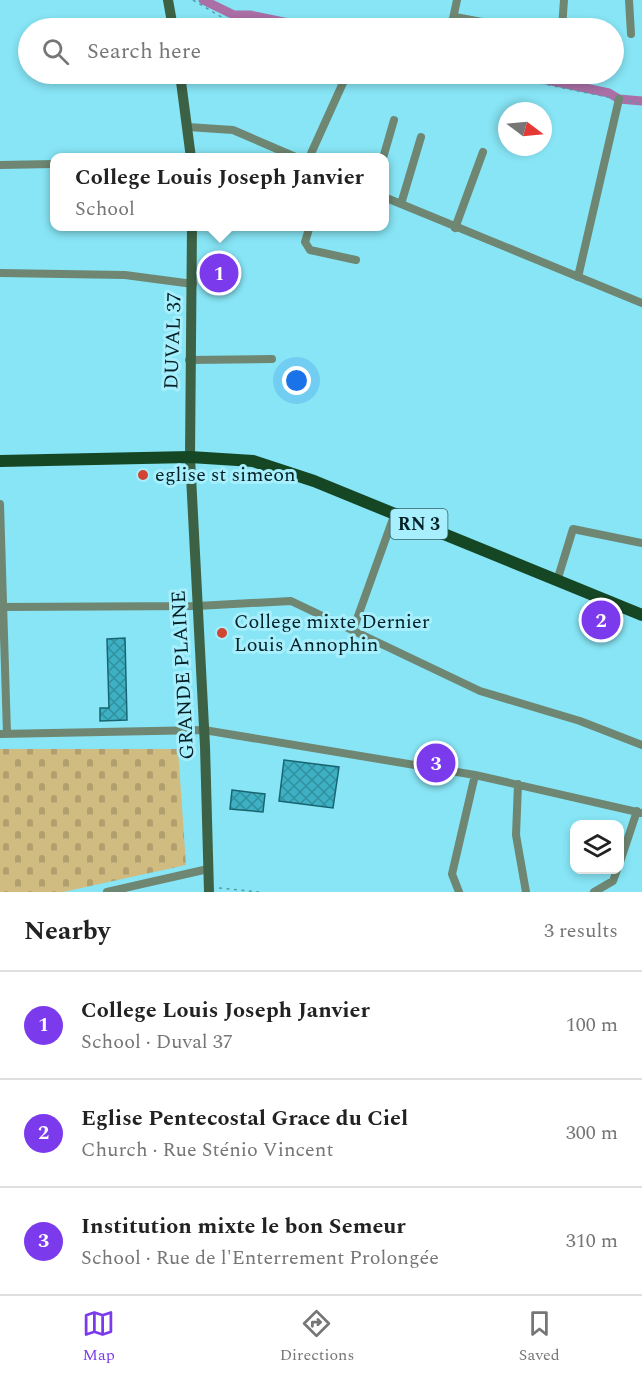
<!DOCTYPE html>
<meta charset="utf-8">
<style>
:root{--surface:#fff;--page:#f6f6f6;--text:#222;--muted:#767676;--line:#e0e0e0;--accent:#7c3aed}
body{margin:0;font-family:Spectral,serif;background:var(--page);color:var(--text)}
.controls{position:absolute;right:18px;bottom:18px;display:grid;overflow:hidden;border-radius:12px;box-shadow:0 3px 9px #0003}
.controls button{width:54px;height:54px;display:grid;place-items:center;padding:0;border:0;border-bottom:2px solid var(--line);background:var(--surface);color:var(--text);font:30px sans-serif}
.compass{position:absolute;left:498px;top:102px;width:54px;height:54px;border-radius:50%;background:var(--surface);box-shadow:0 3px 9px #0003;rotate:106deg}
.you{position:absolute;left:297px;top:381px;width:21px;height:21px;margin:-15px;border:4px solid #fff;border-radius:50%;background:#1a73e8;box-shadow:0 0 0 9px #1a73e833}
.badge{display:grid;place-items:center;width:39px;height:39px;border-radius:50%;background:var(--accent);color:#fff;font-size:20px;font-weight:700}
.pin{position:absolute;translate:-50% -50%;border:3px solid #fff;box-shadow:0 2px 6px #0006}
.popup{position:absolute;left:50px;top:153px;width:339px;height:78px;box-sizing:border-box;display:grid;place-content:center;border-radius:12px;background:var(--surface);filter:drop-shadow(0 2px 4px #0005);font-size:20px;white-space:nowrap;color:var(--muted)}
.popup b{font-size:22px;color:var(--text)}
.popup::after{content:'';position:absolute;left:50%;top:100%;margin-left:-12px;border:12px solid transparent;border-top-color:var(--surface)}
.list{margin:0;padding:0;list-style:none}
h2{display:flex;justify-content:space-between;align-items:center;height:78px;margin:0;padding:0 24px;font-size:26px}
h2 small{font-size:20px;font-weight:400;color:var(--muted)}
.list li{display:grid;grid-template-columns:39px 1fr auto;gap:18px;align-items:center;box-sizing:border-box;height:108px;padding:0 24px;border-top:2px solid var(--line)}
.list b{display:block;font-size:22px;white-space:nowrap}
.list p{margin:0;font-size:20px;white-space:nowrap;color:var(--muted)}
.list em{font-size:20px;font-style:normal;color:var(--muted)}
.icon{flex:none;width:33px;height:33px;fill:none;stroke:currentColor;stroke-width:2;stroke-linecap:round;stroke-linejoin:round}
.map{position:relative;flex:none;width:642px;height:892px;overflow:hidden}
.search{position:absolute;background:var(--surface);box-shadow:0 3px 9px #0003;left:18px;right:18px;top:18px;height:66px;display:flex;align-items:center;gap:15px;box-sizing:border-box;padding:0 21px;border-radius:33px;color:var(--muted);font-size:22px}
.sheet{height:402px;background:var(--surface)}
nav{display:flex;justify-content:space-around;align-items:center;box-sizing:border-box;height:84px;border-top:2px solid var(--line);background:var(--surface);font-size:16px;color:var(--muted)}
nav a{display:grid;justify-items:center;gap:3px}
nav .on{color:var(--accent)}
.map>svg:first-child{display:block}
.cemetery{fill:url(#cemetery-stones)}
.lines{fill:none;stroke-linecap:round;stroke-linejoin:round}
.canal{stroke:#aa6fa5;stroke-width:9}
.building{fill:url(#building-cross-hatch);stroke:#186571;stroke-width:1.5}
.path{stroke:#559ba7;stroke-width:1.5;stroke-dasharray:3 4.5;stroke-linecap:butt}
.street{stroke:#6e8672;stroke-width:8}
.secondary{stroke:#3d6145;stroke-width:10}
.primary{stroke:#164725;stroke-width:12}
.poi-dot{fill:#d14533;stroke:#a7effc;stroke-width:2}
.labels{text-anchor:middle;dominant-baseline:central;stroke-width:6;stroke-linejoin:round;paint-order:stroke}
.shield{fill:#a7effc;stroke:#345e66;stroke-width:1.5}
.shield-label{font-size:18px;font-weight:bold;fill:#022025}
.street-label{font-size:20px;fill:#022025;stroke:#a7effc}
.poi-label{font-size:20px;fill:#022025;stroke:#a7effc;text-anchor:start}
</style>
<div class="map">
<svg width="642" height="892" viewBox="0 0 642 892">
<defs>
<pattern id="cemetery-stones" width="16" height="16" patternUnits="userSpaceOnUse" patternTransform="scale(1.5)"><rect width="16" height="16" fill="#d0bb80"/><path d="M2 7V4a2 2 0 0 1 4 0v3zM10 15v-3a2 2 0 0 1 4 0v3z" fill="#b1a06e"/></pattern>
<pattern id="building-cross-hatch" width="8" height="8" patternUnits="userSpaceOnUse" patternTransform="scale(1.5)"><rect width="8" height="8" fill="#3db1c3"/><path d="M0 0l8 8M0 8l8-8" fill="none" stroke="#31909e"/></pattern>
</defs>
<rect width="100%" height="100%" fill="#87e5f5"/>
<path class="cemetery" d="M0,749H178L186,865L63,892H0Z"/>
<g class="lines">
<path class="canal" d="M203,0L234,15H250L313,28
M518,74L609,93L619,99L642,101"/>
</g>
<path class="building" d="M125,638L127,720L100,721V708H109L107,639Z
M284,760L339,767L333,808L279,801Z
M232,790L265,794L263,812L230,809Z"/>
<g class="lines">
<path class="path" d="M193,0L223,18L287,28
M496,74L612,98
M628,101L642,104
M219,888L259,892"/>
<path class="street" d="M629,0L631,34
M455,17L509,27H562
M451,28L457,0
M562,28L564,0
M555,78V74
M188,127L233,130L298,158
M309,158L347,74
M383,158L394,120
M0,165L54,164
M384,197L642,303
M401,204L421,137
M310,226L305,242L310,250L356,260
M455,228L483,152
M0,273L125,275L193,284
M578,277L619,99
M189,360L272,359
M0,504L7,734
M557,581L573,529L642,543
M0,607L197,606L291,601L480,691L580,721L642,745
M353,630L395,513
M0,734L204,730L475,775L642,813
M518,784L516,835L526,892
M620,862L637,811
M107,892L208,869
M459,892L452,874L475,775
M594,892L613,881L617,870"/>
<path class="secondary" d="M168,0L173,28
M180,74L191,158
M192,226L190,457L205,746L209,892"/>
<path class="primary" d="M0,461L190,457L253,461L314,481L642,615"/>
</g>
<g class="poi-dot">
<circle cx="143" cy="475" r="6"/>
<circle cx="222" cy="633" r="6"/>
</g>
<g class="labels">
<rect class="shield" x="390.5" y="509" width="57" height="30" rx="4.5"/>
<g class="shield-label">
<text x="419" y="524">RN 3</text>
</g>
<g class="street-label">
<text transform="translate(173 341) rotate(-88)">DUVAL 37</text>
<text transform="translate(183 675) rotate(-93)">GRANDE PLAINE</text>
</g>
<g class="poi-label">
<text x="155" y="475">eglise st simeon</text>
<text x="234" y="622">College mixte Dernier<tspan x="234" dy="23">Louis Annophin</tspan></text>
</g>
</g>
</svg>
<div class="controls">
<button><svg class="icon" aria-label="layers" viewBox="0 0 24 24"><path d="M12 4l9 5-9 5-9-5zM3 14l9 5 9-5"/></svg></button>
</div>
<svg class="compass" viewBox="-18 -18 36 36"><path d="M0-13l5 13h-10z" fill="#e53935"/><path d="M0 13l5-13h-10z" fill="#767676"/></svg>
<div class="you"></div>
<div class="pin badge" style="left:219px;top:273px">1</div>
<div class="popup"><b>College Louis Joseph Janvier</b>School</div>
<div class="pin badge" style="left:601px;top:620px">2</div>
<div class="pin badge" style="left:436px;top:763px">3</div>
<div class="search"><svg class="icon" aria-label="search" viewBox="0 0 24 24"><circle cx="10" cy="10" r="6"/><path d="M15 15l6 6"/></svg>Search here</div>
</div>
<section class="sheet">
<h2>Nearby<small>3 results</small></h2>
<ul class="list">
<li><span class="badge">1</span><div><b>College Louis Joseph Janvier</b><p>School · Duval 37</p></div><em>100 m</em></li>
<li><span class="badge">2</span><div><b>Eglise Pentecostal Grace du Ciel</b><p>Church · Rue Sténio Vincent</p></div><em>300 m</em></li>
<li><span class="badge">3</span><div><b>Institution mixte le bon Semeur</b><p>School · Rue de l'Enterrement Prolongée</p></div><em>310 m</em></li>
</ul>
</section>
<nav>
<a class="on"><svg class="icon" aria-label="map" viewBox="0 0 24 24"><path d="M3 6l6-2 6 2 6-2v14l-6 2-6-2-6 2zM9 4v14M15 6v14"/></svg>Map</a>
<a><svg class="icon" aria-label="directions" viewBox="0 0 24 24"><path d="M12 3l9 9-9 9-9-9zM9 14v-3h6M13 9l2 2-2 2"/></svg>Directions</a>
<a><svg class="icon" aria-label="saved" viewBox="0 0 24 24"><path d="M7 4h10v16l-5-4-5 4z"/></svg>Saved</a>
</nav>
